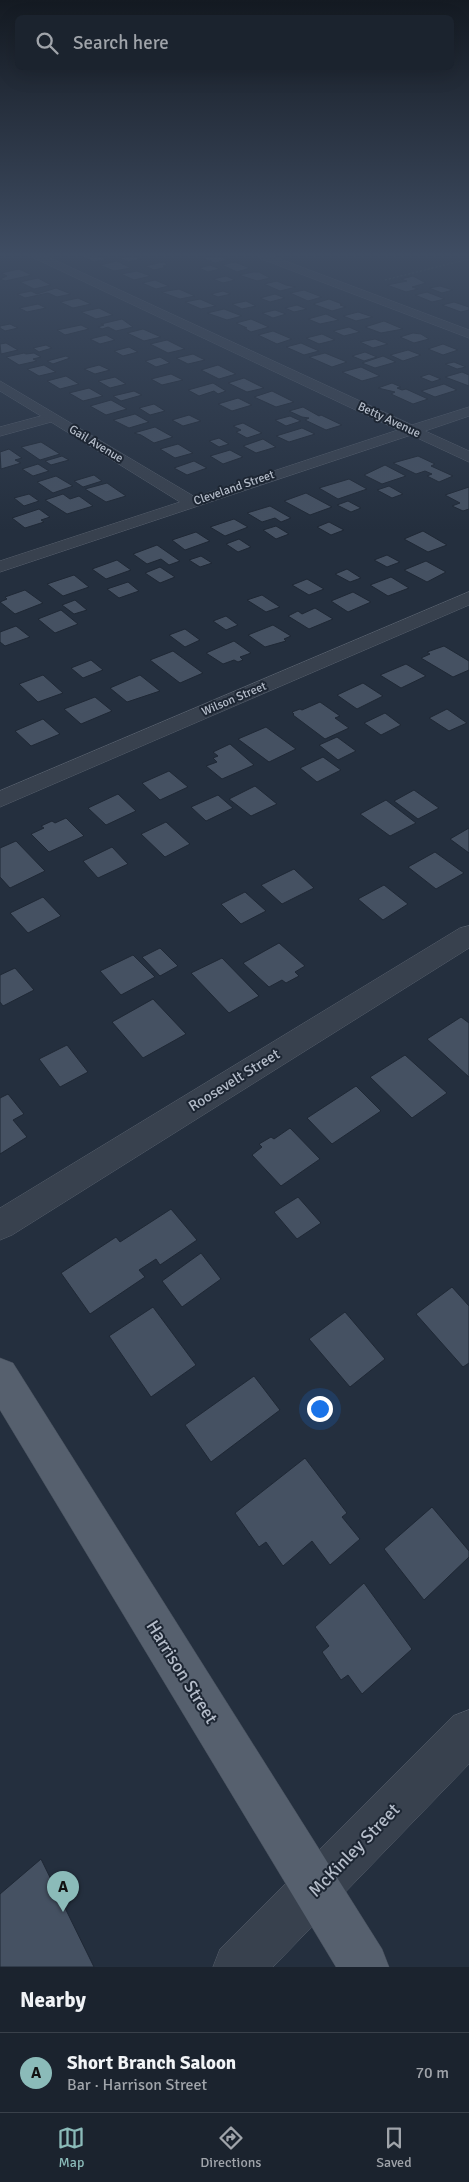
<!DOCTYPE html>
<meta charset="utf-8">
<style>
:root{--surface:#1b232e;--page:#242b36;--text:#f1f3f6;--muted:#a0a4aa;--line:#39404a;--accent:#8bbbb9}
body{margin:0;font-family:Signika,sans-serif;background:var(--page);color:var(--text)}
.you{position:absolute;left:319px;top:1408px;width:18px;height:18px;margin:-12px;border:4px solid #fff;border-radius:50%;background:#1a73e8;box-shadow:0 0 0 8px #1a73e833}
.badge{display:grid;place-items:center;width:32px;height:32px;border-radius:50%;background:var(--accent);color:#111;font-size:16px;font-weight:700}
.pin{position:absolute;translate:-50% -41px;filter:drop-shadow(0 1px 2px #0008)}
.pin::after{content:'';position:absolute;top:26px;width:18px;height:15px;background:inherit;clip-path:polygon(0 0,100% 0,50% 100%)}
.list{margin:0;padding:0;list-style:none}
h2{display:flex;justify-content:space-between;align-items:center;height:65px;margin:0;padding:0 20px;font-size:21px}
h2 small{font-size:16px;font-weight:400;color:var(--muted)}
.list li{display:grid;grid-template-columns:32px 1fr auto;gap:15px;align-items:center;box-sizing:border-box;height:80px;padding:0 20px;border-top:1px solid var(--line)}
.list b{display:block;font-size:19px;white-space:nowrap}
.list p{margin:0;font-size:16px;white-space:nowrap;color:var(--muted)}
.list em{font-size:16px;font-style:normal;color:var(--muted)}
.icon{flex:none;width:28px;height:28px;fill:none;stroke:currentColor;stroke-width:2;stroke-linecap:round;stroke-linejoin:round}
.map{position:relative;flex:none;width:469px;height:1967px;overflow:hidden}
.search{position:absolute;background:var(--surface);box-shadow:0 5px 20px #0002;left:15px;right:15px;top:15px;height:55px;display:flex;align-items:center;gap:12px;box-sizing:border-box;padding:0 18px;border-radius:8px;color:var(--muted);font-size:19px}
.sheet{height:145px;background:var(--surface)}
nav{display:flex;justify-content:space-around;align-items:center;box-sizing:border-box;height:70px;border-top:1px solid var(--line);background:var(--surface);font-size:14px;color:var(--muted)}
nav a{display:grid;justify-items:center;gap:2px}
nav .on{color:var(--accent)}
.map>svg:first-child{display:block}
.building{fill:#455162;stroke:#1f2835}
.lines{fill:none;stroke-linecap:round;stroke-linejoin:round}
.minor-casing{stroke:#565f6c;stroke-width:1}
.major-casing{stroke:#414a57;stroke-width:1}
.path{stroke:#44595c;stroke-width:1;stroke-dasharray:2 2;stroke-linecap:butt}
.minor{fill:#38414e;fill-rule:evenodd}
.major{fill:#56606e;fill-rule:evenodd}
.labels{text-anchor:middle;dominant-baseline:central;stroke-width:4;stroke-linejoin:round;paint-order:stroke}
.far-street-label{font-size:12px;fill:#b4bcc9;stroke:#1d2633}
.street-label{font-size:15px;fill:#b4bcc9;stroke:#1d2633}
.near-street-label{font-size:18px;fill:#b4bcc9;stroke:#1d2633}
</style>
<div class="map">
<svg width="469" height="1967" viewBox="0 0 469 1967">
<rect width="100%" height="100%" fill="#242f3e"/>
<path class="building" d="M81,256H99L107,259L94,262Z
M132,256L141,259L128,262L120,258Z
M218,256L228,260L215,263L200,257Z
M117,261L131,268L114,271L100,265Z
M163,262L168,264L163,266L167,267L154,270L145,266Z
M235,262L250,268L237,272L222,265Z
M210,265L220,269L208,272L199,268Z
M19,269L32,275L5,281L0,279L7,276L1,273Z
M137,271L151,276L134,280L121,274Z
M253,272H259L270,278L257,281L239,275Z
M226,276L235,280L223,283L213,279Z
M413,276L426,283L412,287L418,289L406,292L387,285L407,281L401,279Z
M38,278L51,285L34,289L20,282Z
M155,280L169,286L156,289L142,283Z
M277,281L286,285L296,287L280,291L264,284Z
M440,286L453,290L442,293L429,288Z
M56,288L71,294L57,297L48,293L25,298L17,294L31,291L37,294Z
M179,289L195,296L180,299L161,292Z
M304,290L322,297L308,301L290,293Z
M223,291L231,294L218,297L211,294Z
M427,292L445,299L432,302L415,295Z
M275,294L285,298L270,302L260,298Z
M78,298L91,304L73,308L60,302Z
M200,299L216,306L201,309L185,302Z
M329,299L342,304L340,305L346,307L332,311L313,304Z
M246,301L256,306L242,309L232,304Z
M454,302L469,307V310L461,312L442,305Z
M38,304L46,308L27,312L19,308Z
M297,305L307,309L294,312L285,308Z
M99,308L113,315L96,319L81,312Z
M224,309L242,316L227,320L207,313Z
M275,310L286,314L273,318L262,313Z
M358,312L373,317L356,321L343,316Z
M326,314L339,320L320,324L308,319Z
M122,319L133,327L116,331L108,327L102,329L98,327L104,325L101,324Z
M251,319L269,327L251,332L244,328H247L236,323Z
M384,321L403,329L381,333L365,327Z
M10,324L18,328L5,331L0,328V326Z
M81,325L89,329L65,335L57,330Z
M349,327L360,332L344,336L333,331Z
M143,329L161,337L144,341L127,333Z
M273,331L292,339L277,344L258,335Z
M413,333L421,334L429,339L414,343L400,337Z
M322,334L335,340L319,344L306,338Z
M106,335L115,340L100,344L90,339Z
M375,339L388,344L373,348L360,342Z
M167,340L185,349L168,353L150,344Z
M6,343L18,350L1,354L0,344Z
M301,343L319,351L304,355L286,347Z
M443,344L458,350L443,355L428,349Z
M46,345L52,348L39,352L33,348Z
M129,347L138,352L123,356L114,351Z
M408,350L421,355L403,361L390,355Z
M365,352L377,357L364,361L352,356Z
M24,353L26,354L34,353L41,357L33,359L37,361L19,365L6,357Z
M325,353L347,362L332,367L309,357Z
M193,354L205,360L188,364L176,358Z
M66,356L70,358L53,364L47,361Z
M383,356L396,362L375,368L362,363Z
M160,357L170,363L156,367L145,361Z
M454,362L466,367L457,369L445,364Z
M44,365L56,372L39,376L27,369Z
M99,365L110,370L95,374L84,369Z
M218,365L236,374L219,379L201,370Z
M361,367L380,376L362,381L342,372Z
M462,372L469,375V386L445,377Z
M171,374L183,380L162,385L151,379Z
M429,374L441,379L432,382L420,377Z
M66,376L79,384L60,389L47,381Z
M115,377L126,384L110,388L98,381Z
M244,378L264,388L247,392L228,383Z
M213,383L226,391L218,394L214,391L199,396L188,390Z
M392,383L401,387L397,388L402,390L406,389L428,399L413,404L391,394L395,392L378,388Z
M444,384L457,390L435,397L421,391Z
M89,388L103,396L83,401L69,393Z
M134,391L142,395L121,401L113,396Z
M272,391L294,402L276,407L254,397Z
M238,398L252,405L232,411L218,404Z
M111,400L127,409L106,415L90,406Z
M154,404L165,411L150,415L139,408Z
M303,407L319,416L321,415L342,425L326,430L305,420L309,418L302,417L289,411Z
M135,414L149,422L129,428L113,420Z
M189,415L201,421L183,426L172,420Z
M290,416L301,421L286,426L275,420Z
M243,423L262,433L247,438L236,432L241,430L233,426Z
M155,427L173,437L154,443L141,435L134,433Z
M302,428L315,434L289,442L276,436Z
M219,438L229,444L219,447L209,441Z
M263,439L276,447L256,453L243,446Z
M41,442L60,454L40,460L21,447Z
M178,444L193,453L175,458L160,449Z
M9,449L22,458L15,460L21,463L1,469L0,452Z
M230,450L243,457L223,464L210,456Z
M62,456L69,460L51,465L45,461Z
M418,456L435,464L431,466L453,476L439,482L427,476L432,474L425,471L416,474L393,463Z
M194,461L207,468L187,475L174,468Z
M38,464L49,471L33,476L22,469Z
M385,465L406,476L382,484L364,475Z
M94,475L102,481L83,487L74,481Z
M56,476L73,486L53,493L37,482Z
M349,479L367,489L338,499L319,488Z
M107,483L126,496L106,502L85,489Z
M389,486L403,494L392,498L377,490Z
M469,487V509L463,511L452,506L460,503L445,495Z
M306,493L332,507L310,515L284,501Z
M29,494L39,501L24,506L14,498Z
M63,494L70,499L79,496L93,506L67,514L45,500Z
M348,501L361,508L351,512L337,505Z
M270,506L291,518L281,522L275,518L262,522L247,513Z
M39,509L50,517L41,520L44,522L25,528L12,518Z
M234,519L248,527L225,536L210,527Z
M329,522L344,530L331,535L317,527Z
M276,526L289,534L276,539L263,530Z
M423,531L447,545L428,552L404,539Z
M196,532L210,541L185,550L172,540Z
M239,539L251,547L238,552L226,544Z
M157,545L180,561L169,565L161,559L147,564L133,554Z
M387,555L400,562L387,567L374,560Z
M201,556L212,563L200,567L189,560Z
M117,560L131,570L106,579L92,569Z
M426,561L446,572L427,582L404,570Z
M160,567L175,577L160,583L145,573Z
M347,569L361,578L350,582L335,574Z
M74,575L89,587L63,596L47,584Z
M391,577L409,588L388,596L370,585Z
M307,579L324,589L309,595L292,585Z
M128,582L139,591L119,598L107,589Z
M25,590L43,603L15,614L0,602L7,599L5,597Z
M353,592L371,602L348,612L331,601Z
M262,595L280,607L266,612L247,600Z
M75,600L87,610L74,614L62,605Z
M315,608L333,619L309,629L288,616L298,611L302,614Z
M61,610L78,624L55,633L38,619Z
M226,616L238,625L226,630L213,621Z
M273,625L291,636L284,639L286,641L265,647L248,635Z
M16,626L30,637L5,646L0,642V632Z
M185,629L200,640L185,647L169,635Z
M234,641L251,653L240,657L243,660L238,662L234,660L223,664L206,653Z
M444,646L469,661V670L453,677L421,658L430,654L427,652Z
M173,651L203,673L180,683L150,660Z
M91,660L103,670L83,678L71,668Z
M406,664L426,676L401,688L380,675Z
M43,675L63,693L38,702L19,684Z
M140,675L160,691L127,702L110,688Z
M363,683L383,696L357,709L337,695Z
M95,697L112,711L81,724L64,709Z
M320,702L340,716L335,718L349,728L325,739L293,715L294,714L292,712L300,709L302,710Z
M447,709L467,723L449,731L429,718Z
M385,713L401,725L381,735L364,723Z
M43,719L60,734L31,746L15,731Z
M266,727L296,749L269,762L238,739Z
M337,737L356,751L338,760L319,745Z
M230,744L254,765L222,779L206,766L217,762L213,758L218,756L213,752Z
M323,757L341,770L317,782L300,768Z
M169,771L188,787L160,800L142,783Z
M255,786L277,804L251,816L229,799Z
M414,790L439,808L418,819L394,801Z
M118,794L136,811L106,825L88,808Z
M218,795L233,808L206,821L191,807Z
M386,800L416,823L390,836L360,814Z
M66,818L84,836L49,852L31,834L44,828L41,826L52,821L55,823Z
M166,822L190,844L165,857L141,834Z
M469,828V853L450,839Z
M16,841L45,871L10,888L0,877V848Z
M112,847L128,864L98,878L83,861Z
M435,852L464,873L436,889L408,867Z
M294,869L314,888L282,904L261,885Z
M384,885L408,904L383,920L358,899Z
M245,892L266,911L241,924L221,904Z
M43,897L61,916L28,933L10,913Z
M279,943L305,966L295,972L299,976L286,983L282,980L269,987L243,963Z
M160,948L178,966L160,976L142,957Z
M133,955L155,977L121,995L100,971Z
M222,958L259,996L229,1013L191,973Z
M15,968L34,990L3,1006L0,1002V975Z
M153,999L186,1034L143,1058L112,1022Z
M461,1017L469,1023V1077L427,1039Z
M67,1045L88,1072L60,1087L39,1059Z
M405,1055L447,1093L412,1118L370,1077Z
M356,1086L381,1111L332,1144L307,1118Z
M8,1094L24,1114L13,1120L27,1137L0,1154V1098Z
M290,1128L320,1159L281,1186L252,1155L262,1147L259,1144L271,1137L274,1139Z
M298,1197L321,1223L297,1239L274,1212Z
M171,1209L197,1240L160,1265L156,1259L139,1270L145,1277L90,1314L61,1273L116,1237L120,1242Z
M201,1253L221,1279L182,1307L162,1281Z
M452,1287L469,1306V1363L463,1367L416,1314Z
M153,1307L196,1365L151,1397L109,1336Z
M345,1312L385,1359L350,1387L309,1339Z
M254,1376L280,1410L211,1462L185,1425Z
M305,1458L347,1513L342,1517L360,1539L330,1565L312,1541L283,1566L266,1542L259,1547L235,1513Z
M432,1507L469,1551V1557L424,1600L384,1549Z
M364,1583L412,1649L362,1694L348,1675L341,1680L322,1652L329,1646L315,1627Z
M41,1859L94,1967H0V1894Z"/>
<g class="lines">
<defs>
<path id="minor" d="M33,256H46L412,425L469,407V416L425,431L469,451V462L411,435L0,572V561L180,502L51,422L0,436V427L41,416L0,391V381L195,497L398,430L34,258Z
M258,256H272L469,330V338L259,258Z
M469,592V605L0,807V791Z
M469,926V948L12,1235L0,1240V1208L460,928Z
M469,1710V1764L273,1967H213L220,1949L453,1716Z"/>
<path id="major" d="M0,1358L13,1363L382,1949L389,1967H336L0,1410Z"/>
</defs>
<use href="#minor" class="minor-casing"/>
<use href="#major" class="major-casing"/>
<path class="path" d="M385,280L469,259"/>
<use href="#minor" class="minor"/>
<use href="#major" class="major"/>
</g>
<linearGradient id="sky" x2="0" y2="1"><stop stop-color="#141a22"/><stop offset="0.48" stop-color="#3f4d63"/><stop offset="1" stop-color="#3f4d63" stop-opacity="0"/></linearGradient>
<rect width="469" height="531" fill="url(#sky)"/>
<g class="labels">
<g class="far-street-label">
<text transform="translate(389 420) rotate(25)">Betty Avenue</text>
<text transform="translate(96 444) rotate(31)">Gail Avenue</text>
<text transform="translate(234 488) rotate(-19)">Cleveland Street</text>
<text transform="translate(234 699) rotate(-23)">Wilson Street</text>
</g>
<g class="street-label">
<text transform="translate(234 1080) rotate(-32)">Roosevelt Street</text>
</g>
<g class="near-street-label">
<text transform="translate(182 1672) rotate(58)">Harrison Street</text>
<text transform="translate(354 1850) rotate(-46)">McKinley Street</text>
</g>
</g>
</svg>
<div class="you"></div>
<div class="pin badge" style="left:63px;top:1912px">A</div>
<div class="search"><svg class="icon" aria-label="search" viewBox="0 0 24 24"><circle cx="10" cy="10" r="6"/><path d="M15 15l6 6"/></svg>Search here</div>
</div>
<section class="sheet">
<h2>Nearby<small></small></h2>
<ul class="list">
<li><span class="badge">A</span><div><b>Short Branch Saloon</b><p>Bar · Harrison Street</p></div><em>70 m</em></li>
</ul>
</section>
<nav>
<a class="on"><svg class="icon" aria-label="map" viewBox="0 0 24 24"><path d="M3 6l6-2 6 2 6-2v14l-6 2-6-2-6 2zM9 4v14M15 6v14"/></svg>Map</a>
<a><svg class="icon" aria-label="directions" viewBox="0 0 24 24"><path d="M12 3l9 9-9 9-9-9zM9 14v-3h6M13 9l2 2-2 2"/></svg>Directions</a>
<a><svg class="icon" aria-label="saved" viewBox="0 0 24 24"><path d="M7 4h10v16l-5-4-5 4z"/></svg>Saved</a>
</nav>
